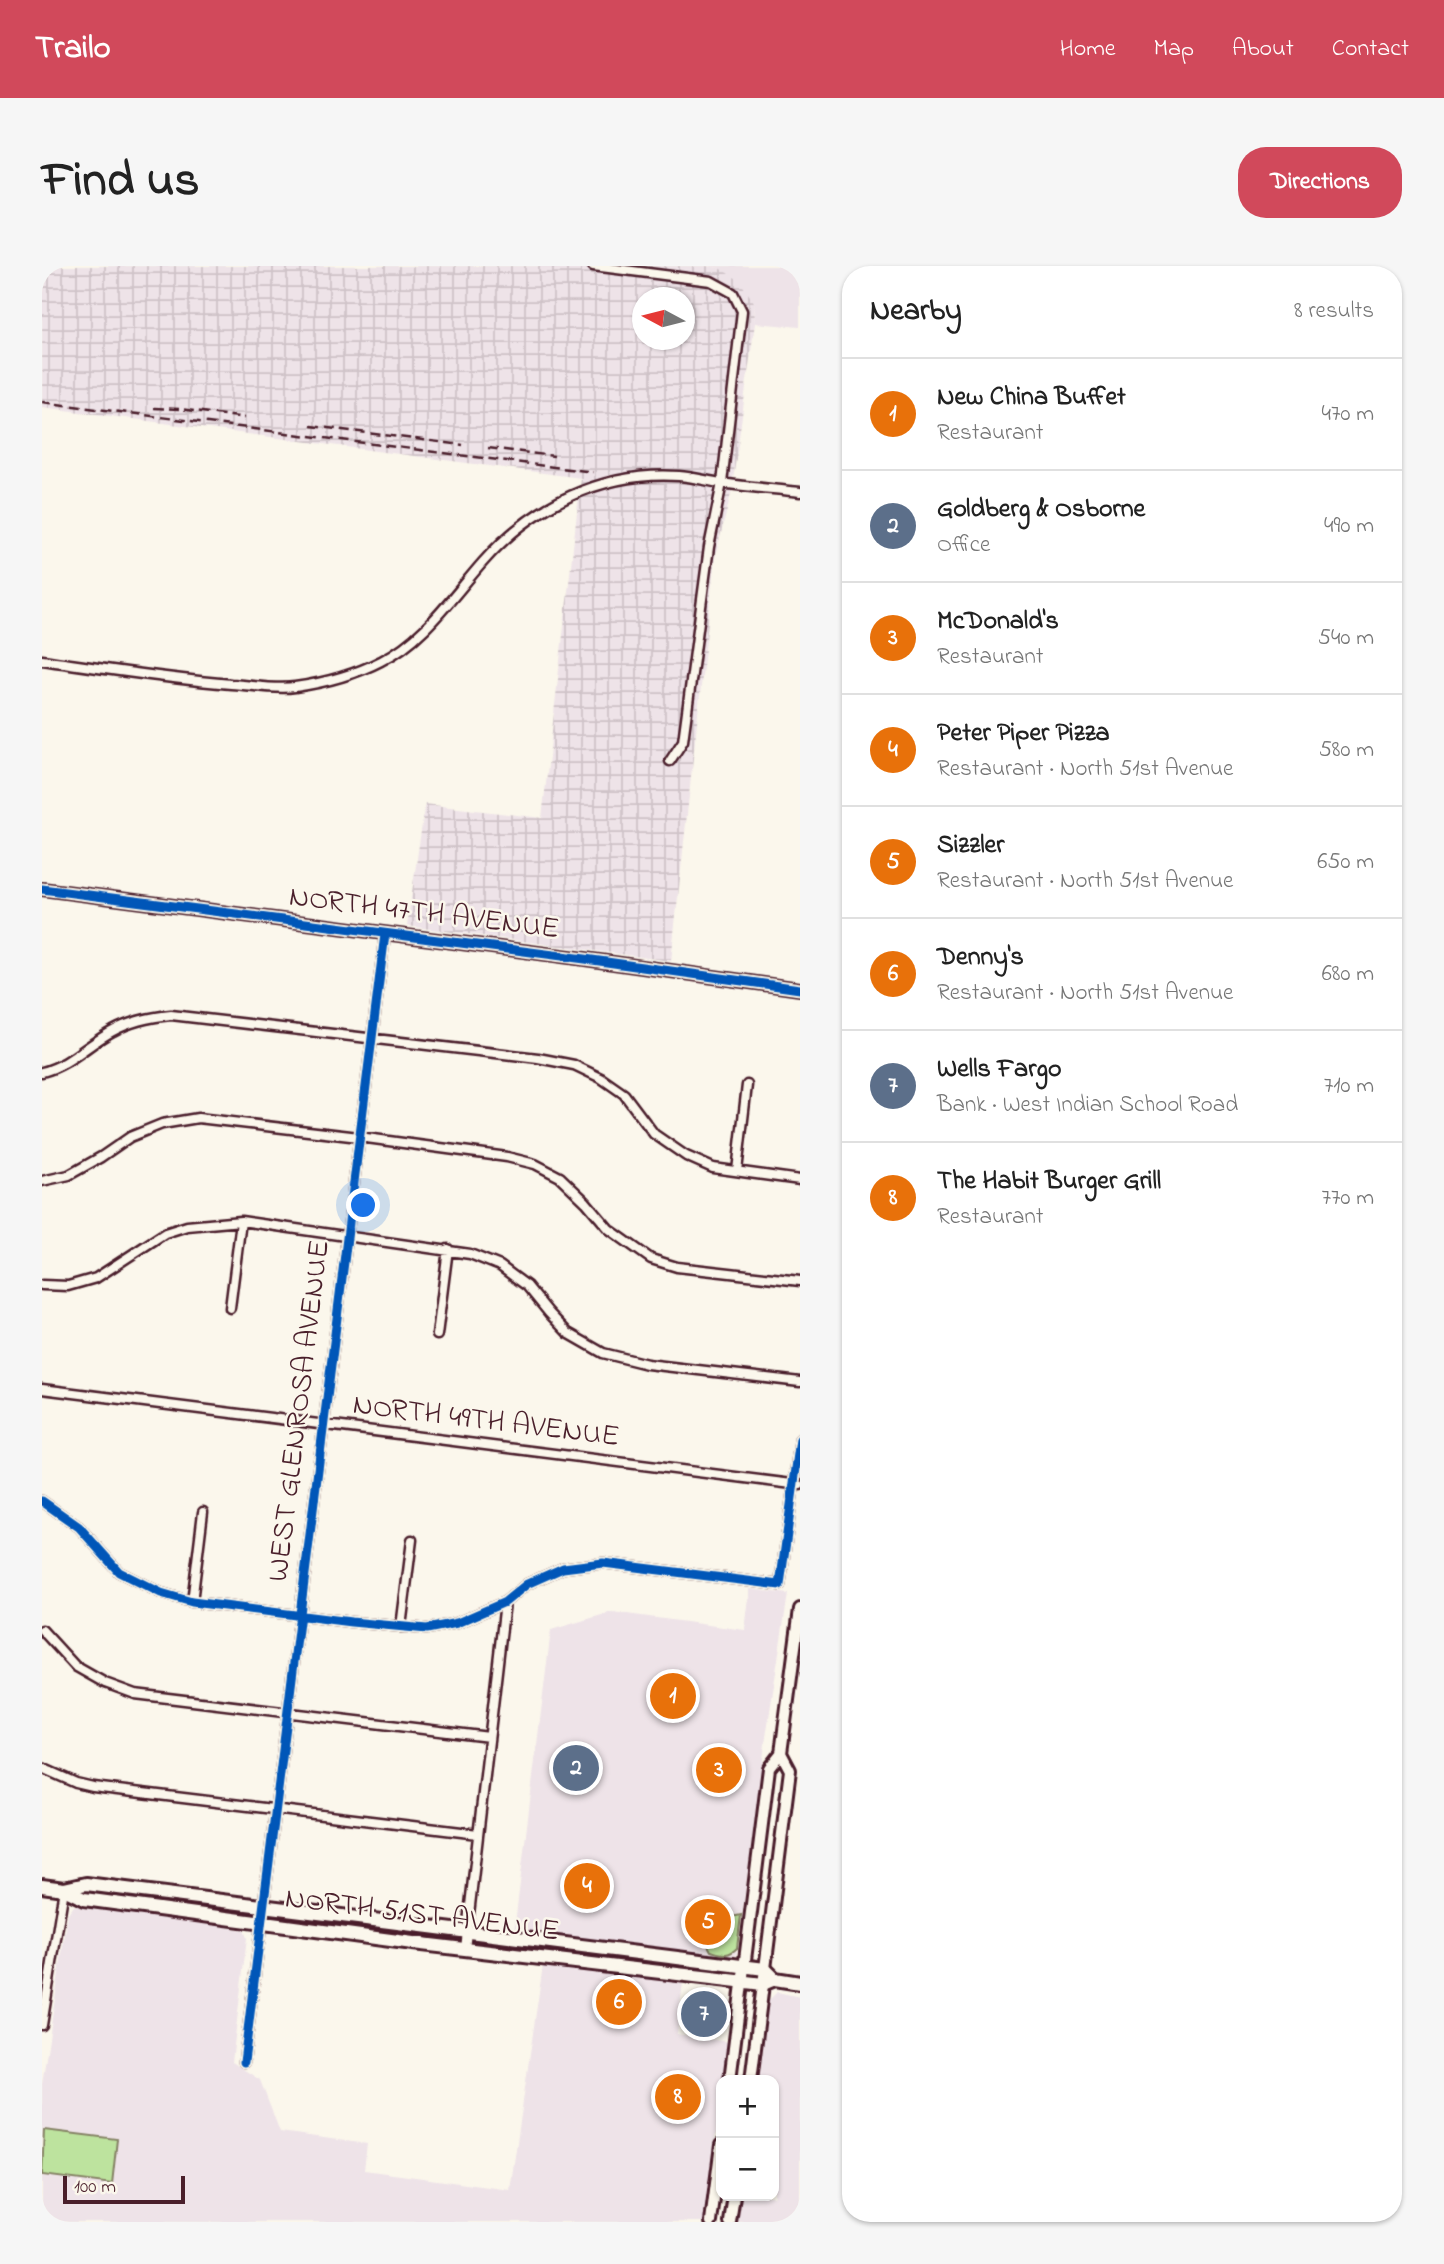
<!DOCTYPE html>
<meta charset="utf-8">
<style>
:root{--surface:#fff;--page:#f6f6f6;--text:#222;--muted:#767676;--line:#e0e0e0;--accent:#d1495b}
body{margin:0;font-family:"Indie Flower",sans-serif;background:var(--page);color:var(--text)}
.controls{position:absolute;right:21px;bottom:21px;display:grid;overflow:hidden;border-radius:14px;box-shadow:0 2px 5px #0004}
.controls button{width:63px;height:63px;display:grid;place-items:center;padding:0;border:0;border-bottom:2px solid var(--line);background:var(--surface);color:var(--text);font:35px sans-serif}
.compass{position:absolute;left:590px;top:21px;width:63px;height:63px;border-radius:50%;background:var(--surface);box-shadow:0 2px 5px #0004;rotate:277deg}
.scale{position:absolute;left:21px;bottom:18px;width:122px;box-sizing:border-box;padding-left:7px;border:4px solid #4a1f2b;border-top:0;font-size:19px;line-height:24px;white-space:nowrap;color:#4a1f2b;-webkit-text-stroke:5px #fbf7ec;paint-order:stroke}
.you{position:absolute;left:322px;top:940px;width:24px;height:24px;margin:-18px;border:5px solid #fff;border-radius:50%;background:#1a73e8;box-shadow:0 0 0 10px #1a73e833}
.badge{display:grid;place-items:center;width:46px;height:46px;border-radius:50%;background:var(--accent);color:#fff;font-size:23px;font-weight:700}
.pin{position:absolute;translate:-50% -50%;border:4px solid #fff;box-shadow:0 2px 7px #0006}
.list{margin:0;padding:0;list-style:none}
h2{display:flex;justify-content:space-between;align-items:center;height:91px;margin:0;padding:0 28px;font-size:30px}
h2 small{font-size:23px;font-weight:400;color:var(--muted)}
.list li{display:grid;grid-template-columns:46px 1fr auto;gap:21px;align-items:center;box-sizing:border-box;height:112px;padding:0 28px;border-top:2px solid var(--line)}
.list b{display:block;font-size:26px;white-space:nowrap}
.list p{margin:0;font-size:23px;white-space:nowrap;color:var(--muted)}
.list em{font-size:23px;font-style:normal;color:var(--muted)}
.map{position:relative;flex:none;width:758px;height:1956px;overflow:hidden;border-radius:28px}
header{display:flex;align-items:center;gap:42px;box-sizing:border-box;height:98px;padding:0 35px;background:var(--accent);color:#fff}
header strong{font-size:33px}
nav{display:flex;gap:38px;margin-inline-start:auto;font-size:24px}
.intro{display:flex;align-items:center;justify-content:space-between;box-sizing:border-box;height:168px;padding:0 42px}
h1{margin:0;font-size:49px}
.button{padding:18px 32px;border-radius:28px;background:var(--accent);color:#fff;font-size:24px;font-weight:700}
main{display:flex;gap:42px;padding:0 42px}
aside{flex:1;background:var(--surface);border-radius:28px;box-shadow:0 2px 5px #0004}
.map>svg:first-child{display:block}
.built{fill:#eee3e8}
.industrial{fill:url(#industrial-grid);fill-rule:evenodd}
.grass{fill:url(#grass-tufts);stroke:#848164;stroke-width:2}
.garden{fill:#bde39e;stroke:#848164;stroke-width:2}
.lines{fill:none;stroke-linecap:round;stroke-linejoin:round}
.street-casing{stroke:#4a1f2b;stroke-width:13}
.secondary-casing{stroke:#4a1f2b;stroke-width:16}
.primary-casing{stroke:#4a1f2b;stroke-width:18}
.street{stroke:#fbf7ec;stroke-width:8}
.secondary{stroke:#fbf7ec;stroke-width:10}
.primary{stroke:#fbf7ec;stroke-width:12}
.rail{stroke:#4a1f2b;stroke-width:2.5;stroke-dasharray:10 5;stroke-linecap:butt}
.cycleway-casing{stroke:#fbf7ec;stroke-width:13}
.cycleway{stroke:#0057b8;stroke-width:9}
.labels{text-anchor:middle;dominant-baseline:central;stroke-width:5;stroke-linejoin:round;paint-order:stroke}
.street-label{font-size:30px;fill:#4a1f2b;stroke:#fbf7ec}
</style>
<header>
<strong>Trailo</strong>
<nav><a>Home</a><a>Map</a><a>About</a><a>Contact</a></nav>
</header>
<div class="intro"><h1>Find us</h1><a class="button">Directions</a></div>
<main>
<div class="map">
<svg width="758" height="1956" viewBox="0 0 758 1956">
<defs>
<pattern id="industrial-grid" width="8" height="8" patternUnits="userSpaceOnUse" patternTransform="scale(1.75)"><rect width="8" height="8" fill="#eee3e8"/><path d="M0 4h8M4 0v8" fill="none" stroke="#cec2c7"/></pattern>
<pattern id="grass-tufts" width="24" height="20" patternUnits="userSpaceOnUse" patternTransform="scale(1.75)"><rect width="24" height="20" fill="#bde39e"/><path d="M3 7l-1-3M5 7V3M7 7l1-3M15 17l-1-3M17 17v-4M19 17l1-3" fill="none" stroke="#a4c288"/></pattern>
</defs>
<rect width="100%" height="100%" fill="#fbf7ec"/>
<filter id="ink" filterUnits="userSpaceOnUse"><feTurbulence type="fractalNoise" baseFrequency=".0143" numOctaves="2"/><feDisplacementMap in="SourceGraphic" scale="14" xChannelSelector="R" yChannelSelector="G"/><feConvolveMatrix kernelMatrix="1 2 1 2 8 2 1 2 1" color-interpolation-filters="sRGB"/></filter>
<g filter="url(#ink)">
<path class="built" d="M664,0H758V61L713,57L712,36L677,2Z
M708,1323L746,1328L724,1471L695,1687L693,1691L684,1693L633,1683L615,1684L472,1666L509,1364L570,1346L703,1364Z
M38,1638L202,1664L205,1672L190,1796L218,1814L238,1866L325,1878L322,1904L468,1924L501,1699L641,1716L635,1768L686,1776L662,1956H0V1818L26,1648L32,1640Z
M735,1726L758,1731V1956H694L699,1930H732V1814H716L726,1735Z"/>
<path class="industrial" d="M0,0H664L677,2L697,14L712,36L713,57L689,228L673,291L629,695L365,660L383,538L500,552L539,212L0,141ZM600,32H642V74H600Z"/>
<path class="grass" d="M699,1649L695,1682C686,1691 680,1688 669,1685L661,1670L680,1672L685,1652Z"/>
<path class="garden" d="M2,1864L75,1873L70,1918L0,1909Z"/>
<g class="lines">
<defs>
<path id="street" d="M551,0L669,15L691,27L700,45L680,217L667,281L641,475L628,495
M0,394C63,403 126,413 189,418C210,419 233,424 253,421C281,417 314,408 339,395C382,374 410,331 441,296C491,239 560,205 637,210C651,211 665,215 679,217C705,221 732,223 758,226
M0,806C28,799 46,778 71,765C89,755 109,751 129,749L496,792L532,799L559,812L582,828L612,868L644,890L671,902L758,914
M695,905L705,819
M0,915L27,909L59,891L88,871L120,858L156,852L317,871L465,891L493,898L518,911L544,936L567,963L609,993L635,1001L758,1015
M0,1019L26,1020L54,1012L123,967L145,960L199,955L428,988L458,1000L470,1009L485,1020L507,1047L526,1067L561,1087L605,1098L758,1116
M188,1042L199,955
M395,1069L406,983
M0,1123L758,1219
M0,1235L37,1261L77,1306L119,1327L150,1336L309,1356L385,1363L415,1357L463,1336L485,1318L521,1302L561,1297L738,1319L758,1173
M150,1336L161,1246
M359,1361L370,1274
M0,1364L33,1400L63,1417L93,1428L447,1471
M0,1502L34,1517L51,1521L436,1568
M423,1683L463,1336
M0,1759L22,1623
M202,1796L343,668"/>
<path id="secondary" d="M0,623L543,693L758,723
M688,1814L727,1502L739,1487L758,1343
M709,1814L748,1504L739,1487
M669,1956L679,1879
M688,1956L692,1930"/>
<path id="primary" d="M0,1620L22,1623L42,1633L371,1677L721,1718L733,1713L758,1717
M22,1623L44,1618L723,1703L733,1713"/>
</defs>
<use href="#street" class="street-casing"/>
<use href="#secondary" class="secondary-casing"/>
<use href="#primary" class="primary-casing"/>
<use href="#street" class="street"/>
<use href="#secondary" class="secondary"/>
<use href="#primary" class="primary"/>
<path class="rail" d="M0,136L551,206
M112,142L138,143L203,152
M269,160L421,179
M446,182L512,190"/>
<defs>
<path id="cycleway" d="M0,623L543,693L758,723
M0,1235L37,1261L77,1306L119,1327L150,1336L309,1356L385,1363L415,1357L463,1336L485,1318L521,1302L561,1297L738,1319L758,1173
M202,1796L343,668"/>
</defs>
<use href="#cycleway" class="cycleway-casing"/>
<use href="#cycleway" class="cycleway"/>
</g>
</g>
<g class="labels">
<g class="street-label">
<text transform="translate(382 648) rotate(7)">NORTH 47TH AVENUE</text>
<text transform="translate(258 1145) rotate(-83)">WEST GLENROSA AVENUE</text>
<text transform="translate(444 1156) rotate(7)">NORTH 49TH AVENUE</text>
<text transform="translate(380 1650) rotate(7)">NORTH 51ST AVENUE</text>
</g>
</g>
</svg>
<div class="controls">
<button>+</button>
<button>−</button>
</div>
<svg class="compass" viewBox="-18 -18 36 36"><path d="M0-13l5 13h-10z" fill="#e53935"/><path d="M0 13l5-13h-10z" fill="#767676"/></svg>
<div class="scale">100 m</div>
<div class="you"></div>
<div class="pin badge" style="left:631px;top:1430px;background:#e8710a">1</div>
<div class="pin badge" style="left:534px;top:1502px;background:#5c6f8a">2</div>
<div class="pin badge" style="left:677px;top:1504px;background:#e8710a">3</div>
<div class="pin badge" style="left:545px;top:1620px;background:#e8710a">4</div>
<div class="pin badge" style="left:666px;top:1656px;background:#e8710a">5</div>
<div class="pin badge" style="left:577px;top:1736px;background:#e8710a">6</div>
<div class="pin badge" style="left:662px;top:1748px;background:#5c6f8a">7</div>
<div class="pin badge" style="left:636px;top:1831px;background:#e8710a">8</div>
</div>
<aside>
<h2>Nearby<small>8 results</small></h2>
<ul class="list">
<li><span class="badge" style="background:#e8710a">1</span><div><b>New China Buffet</b><p>Restaurant</p></div><em>470 m</em></li>
<li><span class="badge" style="background:#5c6f8a">2</span><div><b>Goldberg &amp; Osborne</b><p>Office</p></div><em>490 m</em></li>
<li><span class="badge" style="background:#e8710a">3</span><div><b>McDonald's</b><p>Restaurant</p></div><em>540 m</em></li>
<li><span class="badge" style="background:#e8710a">4</span><div><b>Peter Piper Pizza</b><p>Restaurant · North 51st Avenue</p></div><em>580 m</em></li>
<li><span class="badge" style="background:#e8710a">5</span><div><b>Sizzler</b><p>Restaurant · North 51st Avenue</p></div><em>650 m</em></li>
<li><span class="badge" style="background:#e8710a">6</span><div><b>Denny's</b><p>Restaurant · North 51st Avenue</p></div><em>680 m</em></li>
<li><span class="badge" style="background:#5c6f8a">7</span><div><b>Wells Fargo</b><p>Bank · West Indian School Road</p></div><em>710 m</em></li>
<li><span class="badge" style="background:#e8710a">8</span><div><b>The Habit Burger Grill</b><p>Restaurant</p></div><em>770 m</em></li>
</ul>
</aside>
</main>
